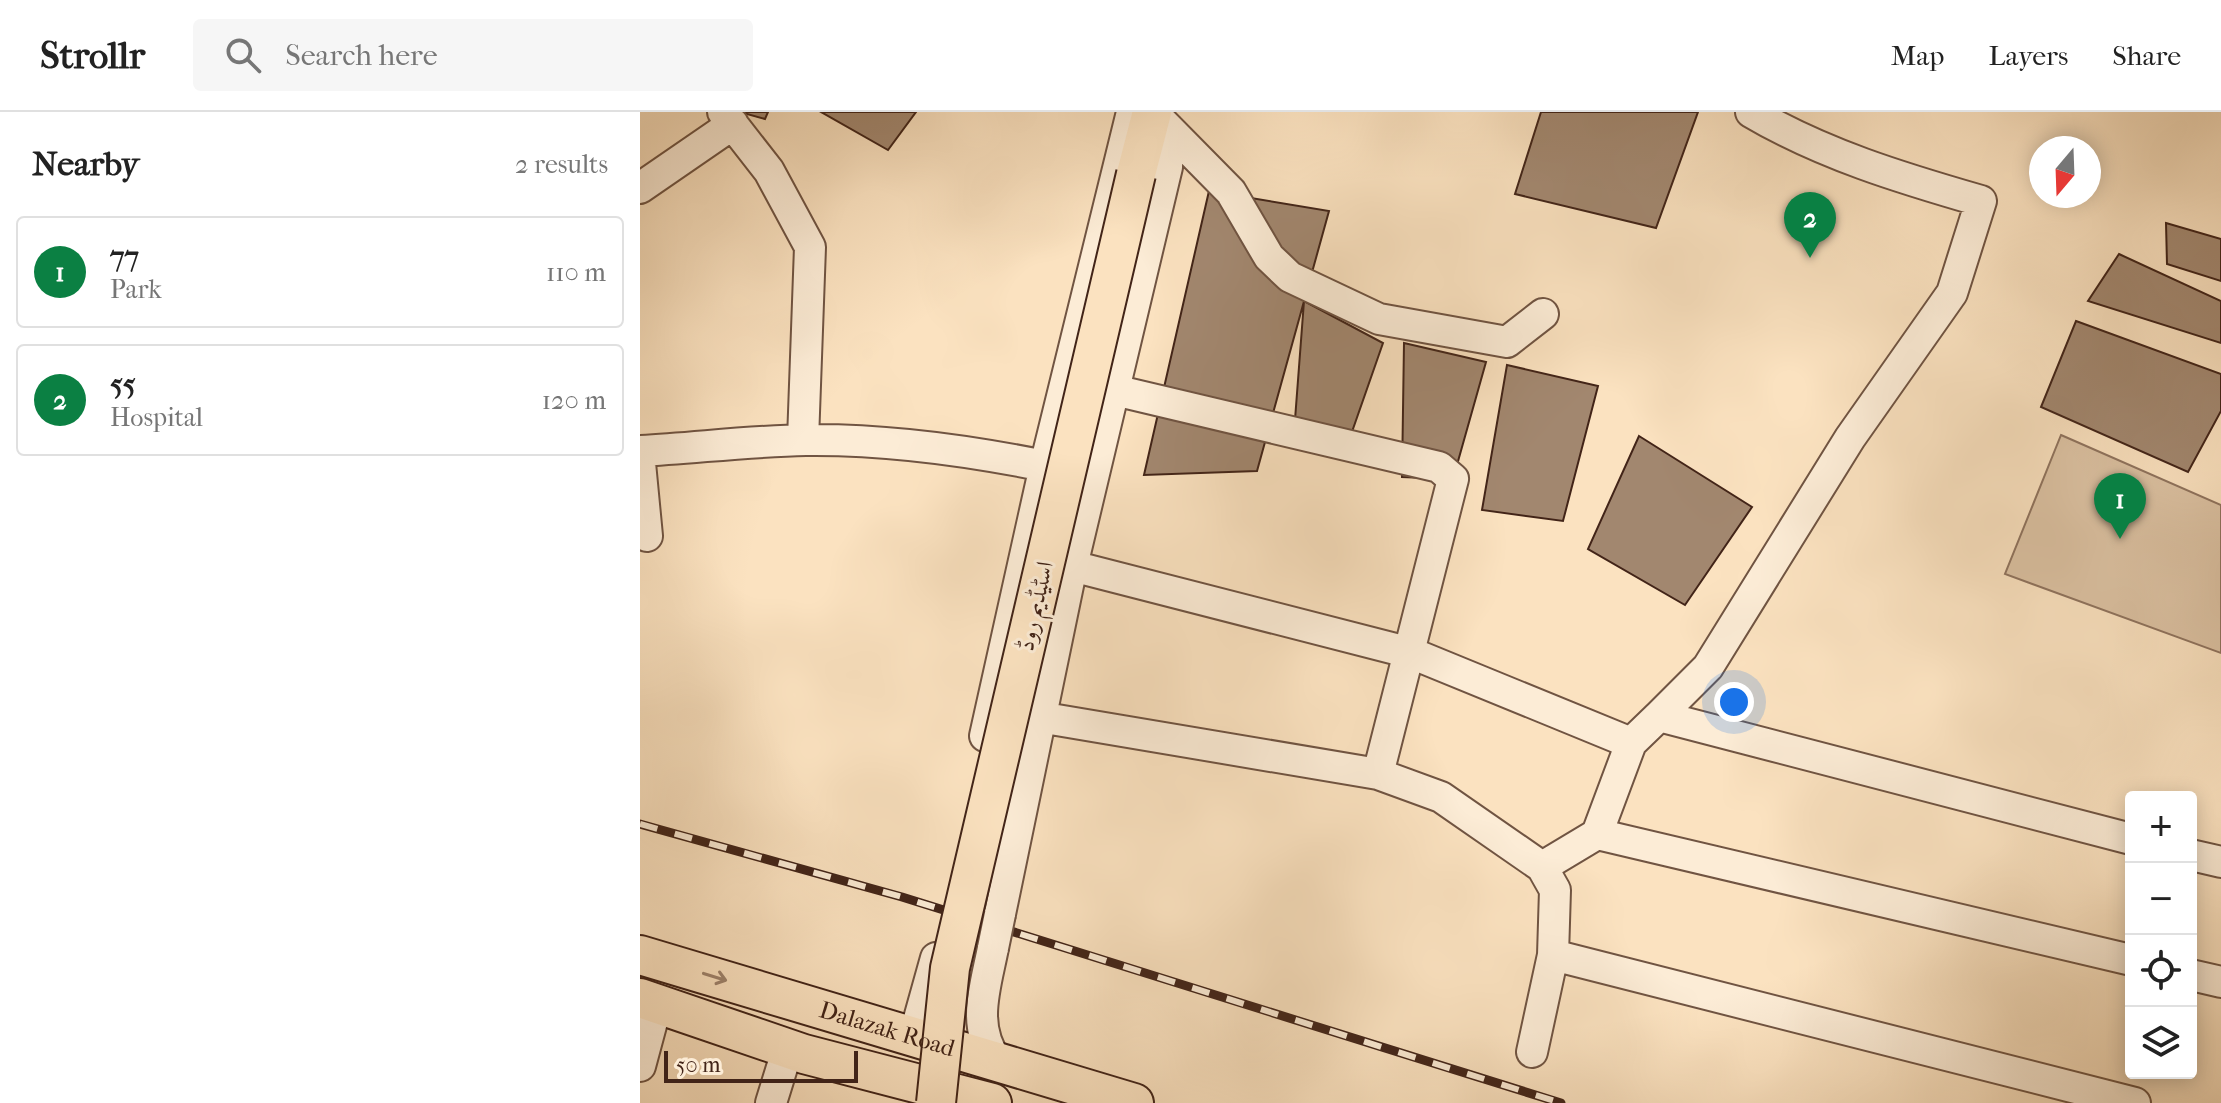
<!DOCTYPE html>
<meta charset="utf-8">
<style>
:root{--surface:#fff;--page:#f6f6f6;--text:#222;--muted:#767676;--line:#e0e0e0;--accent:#0b8043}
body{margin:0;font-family:"IM FELL French Canon",Amiri,serif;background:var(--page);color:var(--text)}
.controls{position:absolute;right:24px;bottom:24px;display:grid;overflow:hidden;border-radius:8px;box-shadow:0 4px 20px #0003}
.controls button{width:72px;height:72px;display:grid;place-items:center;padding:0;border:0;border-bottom:2px solid var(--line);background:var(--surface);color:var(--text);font:40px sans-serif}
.compass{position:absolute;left:1389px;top:24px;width:72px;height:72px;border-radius:50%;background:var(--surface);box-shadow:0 4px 20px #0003;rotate:199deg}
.scale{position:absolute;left:24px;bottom:20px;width:194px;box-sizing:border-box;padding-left:8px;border:4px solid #422418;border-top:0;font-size:22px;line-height:28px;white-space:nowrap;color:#422418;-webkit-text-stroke:6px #fcecd6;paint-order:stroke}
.you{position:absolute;left:1094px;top:590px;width:28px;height:28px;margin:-20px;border:6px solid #fff;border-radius:50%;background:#1a73e8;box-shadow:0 0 0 12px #1a73e833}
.badge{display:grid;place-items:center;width:52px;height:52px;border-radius:50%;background:var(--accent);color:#fff;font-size:26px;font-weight:700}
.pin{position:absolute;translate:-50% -66px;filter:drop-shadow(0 2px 4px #0008)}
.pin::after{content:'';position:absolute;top:42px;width:28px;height:24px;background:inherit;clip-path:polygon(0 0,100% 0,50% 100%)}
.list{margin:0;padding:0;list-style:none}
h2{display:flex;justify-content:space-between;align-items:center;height:104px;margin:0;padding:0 32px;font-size:34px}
h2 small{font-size:26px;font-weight:400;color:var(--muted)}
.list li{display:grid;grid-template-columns:52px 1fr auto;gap:24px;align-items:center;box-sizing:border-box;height:112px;margin:0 16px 16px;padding:0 16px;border:2px solid var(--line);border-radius:8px}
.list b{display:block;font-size:30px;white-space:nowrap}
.list p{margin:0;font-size:26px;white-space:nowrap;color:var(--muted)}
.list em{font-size:26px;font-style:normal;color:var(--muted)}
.icon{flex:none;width:44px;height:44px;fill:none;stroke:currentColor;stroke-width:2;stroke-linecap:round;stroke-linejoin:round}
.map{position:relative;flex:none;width:1581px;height:991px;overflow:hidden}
header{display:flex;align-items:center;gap:48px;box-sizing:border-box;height:112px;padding:0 40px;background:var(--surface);border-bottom:2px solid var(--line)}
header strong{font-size:38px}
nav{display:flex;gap:44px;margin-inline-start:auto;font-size:28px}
.search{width:560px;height:72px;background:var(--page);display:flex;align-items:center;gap:20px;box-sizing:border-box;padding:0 28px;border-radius:8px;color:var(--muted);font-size:30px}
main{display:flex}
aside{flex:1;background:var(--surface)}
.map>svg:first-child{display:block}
.green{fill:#dcc2a3;stroke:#8f735e;stroke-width:2}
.building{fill:#a2876f;stroke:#422418;stroke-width:2}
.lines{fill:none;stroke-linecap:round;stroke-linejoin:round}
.minor-casing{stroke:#705442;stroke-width:34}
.major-casing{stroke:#422418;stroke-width:42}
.minor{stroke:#fcecd6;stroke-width:30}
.major{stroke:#fbe2c0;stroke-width:38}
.rail-casing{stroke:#422418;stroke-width:9}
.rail{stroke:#fcecd6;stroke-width:6;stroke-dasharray:18;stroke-linecap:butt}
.minor-bridge-casing{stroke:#705442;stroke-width:34;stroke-linecap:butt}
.major-bridge-casing{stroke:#422418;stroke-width:42;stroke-linecap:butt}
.minor-bridge{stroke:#fcecd6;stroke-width:30}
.major-bridge{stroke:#fbe2c0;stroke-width:38}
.oneway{stroke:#9e836c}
.labels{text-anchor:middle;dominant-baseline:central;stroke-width:6;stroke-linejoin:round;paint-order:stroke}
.street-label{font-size:24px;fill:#422418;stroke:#fcecd6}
</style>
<header>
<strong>Strollr</strong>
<div class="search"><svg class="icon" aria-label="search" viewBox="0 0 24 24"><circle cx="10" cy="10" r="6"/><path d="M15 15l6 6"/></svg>Search here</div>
<nav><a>Map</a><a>Layers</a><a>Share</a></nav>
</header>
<main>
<aside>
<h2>Nearby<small>2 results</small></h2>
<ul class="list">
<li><span class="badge">1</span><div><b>77</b><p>Park</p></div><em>110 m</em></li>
<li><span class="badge">2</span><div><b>55</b><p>Hospital</p></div><em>120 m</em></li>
</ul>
</aside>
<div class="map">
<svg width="1581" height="991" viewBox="0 0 1581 991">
<rect width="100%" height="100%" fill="#fbe2c0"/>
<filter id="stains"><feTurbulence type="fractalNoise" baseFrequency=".0025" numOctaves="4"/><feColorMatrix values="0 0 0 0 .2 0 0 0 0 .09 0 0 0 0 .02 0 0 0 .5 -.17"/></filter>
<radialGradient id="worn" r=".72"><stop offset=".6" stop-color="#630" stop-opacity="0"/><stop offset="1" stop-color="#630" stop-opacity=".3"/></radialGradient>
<path class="green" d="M1421,323L1581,393V541L1365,462Z"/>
<path class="building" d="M100,0H128L125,7Z
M181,0H276L248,38Z
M901,0H1058L1016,116L875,82Z
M569,79L689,99L617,359L504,363Z
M1526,111L1581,127V169L1527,152Z
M1479,142L1581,189V231L1448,189Z
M664,189L743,231L707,334L654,321Z
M1436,209L1581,262V299L1548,360L1401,295Z
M764,231L846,250L813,367L762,365Z
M867,253L958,274L923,409L842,398Z
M999,324L1112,395L1045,493L948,437Z"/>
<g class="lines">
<defs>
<path id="minor" d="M83,0L129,59L170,135L163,328
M522,10L591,80L629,145L650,165L739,207L867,230L903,202
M0,76L93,12
M474,278L799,355L813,367L738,662
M0,339C55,336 111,329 166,328C248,327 326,338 405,354
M0,351L7,424
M432,454L771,541L991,631
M1019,604L1068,555L1210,326L1312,181L1341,89C1261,66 1182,42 1111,0
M399,605L738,662L801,685L902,755L915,778L913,843L892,940
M345,624L405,354L492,0
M957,722L991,631L1019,604L1491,727
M1551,743L1581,750
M902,755L957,722L1491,848
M360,802L432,454L527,55L528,16
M353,836C345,877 331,913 357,950
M913,843L1495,991
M1551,863L1581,870
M274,925L296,846
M0,954L17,891
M131,991L148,936"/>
<g id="major">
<path d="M496,62L512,0"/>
<path id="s1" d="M0,843L494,991"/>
<path d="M0,886L164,942L352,991"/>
</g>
</defs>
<use href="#minor" class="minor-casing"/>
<use href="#major" class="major-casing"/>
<use href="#minor" class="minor"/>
<use href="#major" class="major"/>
<defs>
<path id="rail" d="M0,712L262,785L921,991"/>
</defs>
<use href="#rail" class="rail-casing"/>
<use href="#rail" class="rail"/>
<defs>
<path id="minor-bridge" d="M353,836L360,802"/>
<path id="major-bridge" d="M296,991L310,856L496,62"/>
</defs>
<use href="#minor-bridge" class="minor-bridge-casing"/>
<use href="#major-bridge" class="major-bridge-casing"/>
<use href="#minor-bridge" class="minor-bridge"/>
<use href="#major-bridge" class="major-bridge"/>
</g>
<defs><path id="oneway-shaft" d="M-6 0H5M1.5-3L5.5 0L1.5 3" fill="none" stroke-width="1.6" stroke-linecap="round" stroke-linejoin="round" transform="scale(2)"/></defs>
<use class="oneway" href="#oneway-shaft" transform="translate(75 865) rotate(17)"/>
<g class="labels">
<g class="street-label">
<text transform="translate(395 494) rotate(-77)">اسٹیڈیم روڈ</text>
<text stroke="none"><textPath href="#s1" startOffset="258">Dalazak Road</textPath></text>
</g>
</g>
<rect width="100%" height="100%" filter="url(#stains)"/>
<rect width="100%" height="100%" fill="url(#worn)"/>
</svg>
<div class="controls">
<button>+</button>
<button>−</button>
<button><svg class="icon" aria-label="locate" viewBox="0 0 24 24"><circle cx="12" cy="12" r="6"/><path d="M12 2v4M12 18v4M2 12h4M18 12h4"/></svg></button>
<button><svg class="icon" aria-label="layers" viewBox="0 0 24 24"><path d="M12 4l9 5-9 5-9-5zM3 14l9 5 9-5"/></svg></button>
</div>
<svg class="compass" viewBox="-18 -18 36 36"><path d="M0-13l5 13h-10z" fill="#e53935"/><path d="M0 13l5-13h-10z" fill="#767676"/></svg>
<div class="scale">50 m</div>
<div class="you"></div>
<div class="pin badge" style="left:1480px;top:427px">1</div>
<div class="pin badge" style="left:1170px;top:146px">2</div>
</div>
</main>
